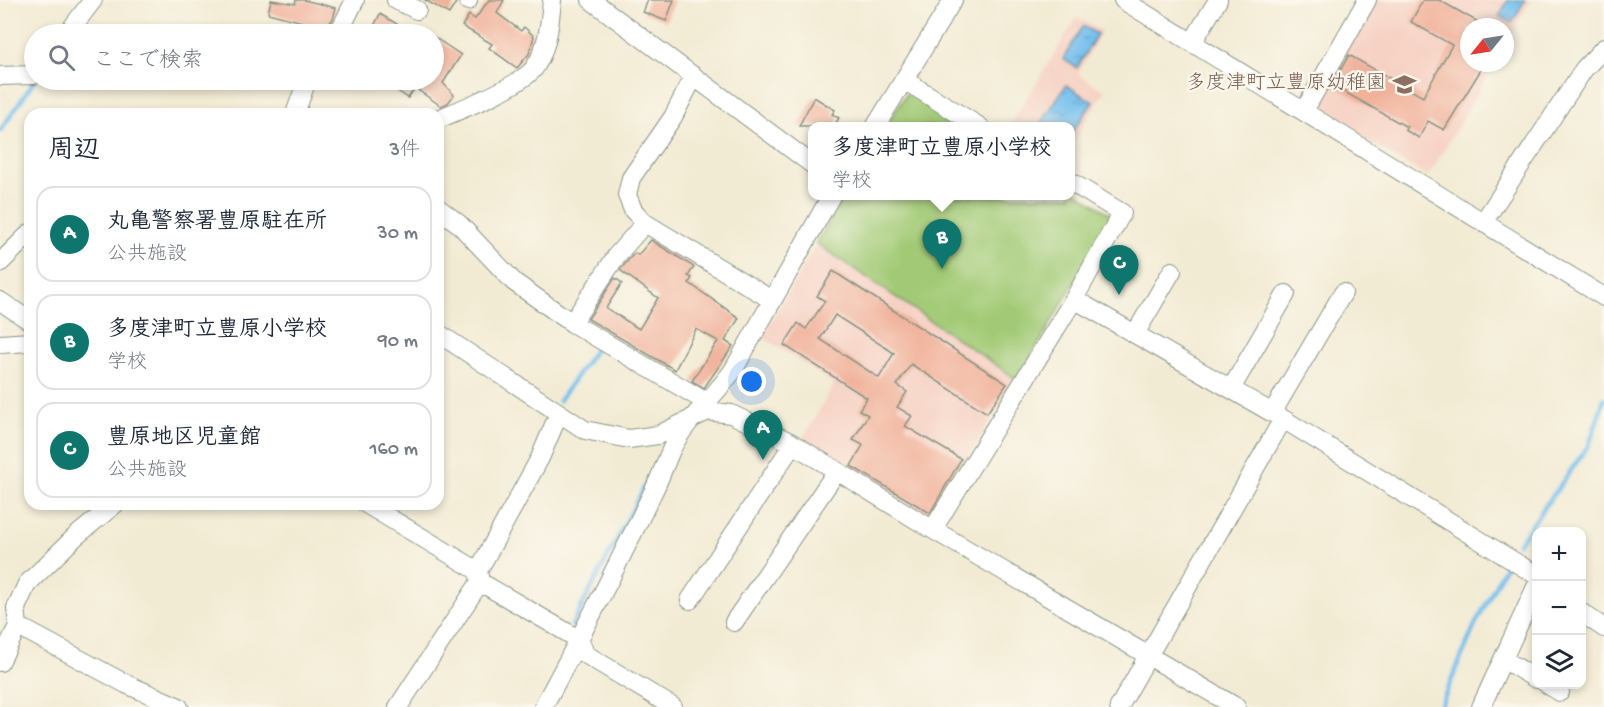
<!DOCTYPE html>
<html lang="ja">
<meta charset="utf-8">
<style>
:root{--surface:#fff;--page:#f6f6f7;--text:#1f2937;--muted:#747a83;--line:#e0e1e3;--accent:#0f766e}
body{margin:0;font-family:"Gochi Hand","Klee One",sans-serif;background:var(--page);color:var(--text)}
.controls{position:absolute;right:18px;bottom:18px;display:grid;overflow:hidden;border-radius:12px;box-shadow:0 3px 9px #0003}
.controls button{width:54px;height:54px;display:grid;place-items:center;padding:0;border:0;border-bottom:2px solid var(--line);background:var(--surface);color:var(--text);font:30px sans-serif}
.compass{position:absolute;left:1460px;top:18px;width:54px;height:54px;border-radius:50%;background:var(--surface);box-shadow:0 3px 9px #0003;rotate:240deg}
.you{position:absolute;left:752px;top:382px;width:21px;height:21px;margin:-15px;border:4px solid #fff;border-radius:50%;background:#1a73e8;box-shadow:0 0 0 9px #1a73e833}
.badge{display:grid;place-items:center;width:39px;height:39px;border-radius:50%;background:var(--accent);color:#fff;font-size:20px;font-weight:700}
.pin{position:absolute;translate:-50% -50px;filter:drop-shadow(0 2px 3px #0008)}
.pin::after{content:'';position:absolute;top:32px;width:21px;height:18px;background:inherit;clip-path:polygon(0 0,100% 0,50% 100%)}
.popup{position:absolute;left:808px;top:122px;width:267px;height:78px;box-sizing:border-box;display:grid;place-content:center;border-radius:12px;background:var(--surface);filter:drop-shadow(0 2px 4px #0005);font-size:20px;white-space:nowrap;color:var(--muted)}
.popup b{font-size:22px;color:var(--text)}
.popup::after{content:'';position:absolute;left:50%;top:100%;margin-left:-12px;border:12px solid transparent;border-top-color:var(--surface)}
.list{margin:0;padding:0;list-style:none}
h2{display:flex;justify-content:space-between;align-items:center;height:78px;margin:0;padding:0 24px;font-size:26px}
h2 small{font-size:20px;font-weight:400;color:var(--muted)}
.list li{display:grid;grid-template-columns:39px 1fr auto;gap:18px;align-items:center;box-sizing:border-box;height:96px;margin:0 12px 12px;padding:0 12px;border:2px solid var(--line);border-radius:18px}
.list b{display:block;font-size:22px;white-space:nowrap}
.list p{margin:0;font-size:20px;white-space:nowrap;color:var(--muted)}
.list em{font-size:20px;font-style:normal;color:var(--muted)}
.icon{flex:none;width:33px;height:33px;fill:none;stroke:currentColor;stroke-width:2;stroke-linecap:round;stroke-linejoin:round}
.map{position:relative;flex:none;width:1604px;height:707px;overflow:hidden}
.search{position:absolute;background:var(--surface);box-shadow:0 3px 9px #0003;left:24px;top:24px;width:420px;height:66px;display:flex;align-items:center;gap:15px;box-sizing:border-box;padding:0 21px;border-radius:33px;color:var(--muted);font-size:22px}
.panel{position:absolute;background:var(--surface);box-shadow:0 3px 9px #0003;left:24px;top:108px;width:420px;height:402px;border-radius:18px}
.map>svg:first-child{display:block}
.built{fill:#f6d2c4}
.pitch{fill:#a2ca76;stroke:#608455;stroke-width:1.5}
.water{fill:url(#water-ripples);stroke:#4a7e91;stroke-width:1.5}
.lines{fill:none;stroke-linecap:round;stroke-linejoin:round}
.stream{stroke:#76bfee;stroke-width:4.5}
.building{fill:#f1b29b;fill-rule:evenodd}
.minor-casing{stroke:#889484;stroke-width:20}
.minor{stroke:#fff;stroke-width:18}
.labels{text-anchor:middle;dominant-baseline:central;stroke-width:4.5;stroke-linejoin:round;paint-order:stroke}
.education-label{font-size:20px;fill:#785e54;stroke:#fbf7ec;text-anchor:end}
</style>
<div class="map">
<svg width="1604" height="707" viewBox="0 0 1604 707">
<defs>
<pattern id="water-ripples" width="26" height="14" patternUnits="userSpaceOnUse" patternTransform="scale(1.5)"><rect width="26" height="14" fill="#76bfee"/><path d="M2 4q2-2 4 0t4 0M15 11q2-2 4 0t4 0" fill="none" stroke="#609cc2"/></pattern>
</defs>
<rect width="100%" height="100%" fill="#fbf7ec"/>
<filter id="ink" filterUnits="userSpaceOnUse"><feTurbulence type="fractalNoise" baseFrequency=".0167" numOctaves="2"/><feDisplacementMap in="SourceGraphic" scale="12" xChannelSelector="R" yChannelSelector="G"/><feConvolveMatrix kernelMatrix="1 2 1 2 8 2 1 2 1" color-interpolation-filters="sRGB"/></filter>
<filter id="wash" filterUnits="userSpaceOnUse"><feTurbulence type="fractalNoise" baseFrequency=".008" numOctaves="4" result="noise"/><feDisplacementMap in="SourceGraphic" scale="24" xChannelSelector="R" yChannelSelector="G"/><feGaussianBlur stdDeviation="1.35" result="paint"/><feColorMatrix in="noise" values="0 0 0 0 0 0 0 0 0 0 0 0 0 0 0 0 0 1.4 0 .05"/><feComposite in="paint" operator="in"/></filter>
<g filter="url(#wash)">
<rect width="100%" height="100%" fill="#f2ebd4"/>
<path class="built" d="M1374,0H1531L1505,45V27H1469V63H1495L1428,177L1317,111L1313,105Z
M1077,17L1102,31L1078,74L1105,91L1071,146V127H1009Z
M845,196H1071L1113,216L931,519L802,440L834,384L762,337Z"/>
<path class="pitch" d="M911,92L969,127H886L906,94Z
M1071,188L1113,216L1018,380L816,243L845,196H1071Z"/>
<path class="water" d="M1508,0H1525L1512,23L1499,16Z
M1083,26L1097,34L1077,68L1063,59Z
M1066,85L1093,102L1071,134V127L1039,126Z"/>
<g class="lines">
<path class="stream" d="M0,131L35,80
M559,401L599,344
M1518,544L1589,445L1604,399
M572,625L654,469
M387,707L393,698
M1440,707L1475,625L1505,567"/>
</g>
<g id="blocks">
<path class="building" d="M271,0L295,4L296,0H304L336,8L333,19L325,28L268,13Z
M425,0H457V1L449,14Z
M489,0H504L497,13L521,31L524,27L534,36L529,54L517,68L489,48L492,44L462,26L469,15L475,19Z
M648,0H674L666,21L643,12Z
M1423,0H1439L1487,27H1469V63H1485L1444,130L1428,121L1419,138L1405,130L1407,127L1332,85L1349,55L1423,97L1452,45L1411,22Z
M380,14L397,24L396,26L410,34H370Z
M434,37L461,55L443,83L454,95L448,103L441,106L415,88L408,98L381,80H434Z
M814,97L835,110L832,114L839,118L834,126H799Z
M651,240L694,267L688,276L692,278L689,283L739,318L725,341L733,346L704,388L692,381L718,341L696,329L675,370L588,319L615,278L622,283L606,308L639,329L658,298L620,270L630,258L635,253L638,255Z
M833,271L1007,384L987,413L911,364L897,385L907,392L897,407L912,416L905,426L961,459L930,513L851,466L863,445L853,440L868,415L859,410L867,398L784,345L798,323L806,329L825,301L817,296ZM835,315L894,353L879,378L820,339Z"/>
</g>
</g>
<g filter="url(#ink)">
<use href="#blocks" fill-opacity="0" stroke="#889484" stroke-width="1.5"/>
<g class="lines">
<defs>
<path id="minor" d="M396,0L417,10
M591,0L813,165
M1123,0L1604,297
M468,1V0
M67,34L93,0
M334,34L342,26L355,0
M1192,43L1218,0
M0,76L34,75
M694,76L673,117L631,178L627,195L633,210L645,223L772,300
M904,80L980,127
M1304,111L1367,0
M295,114L307,80
M438,119C460,110 523,85 535,67C548,47 550,22 552,0
M875,127L953,0
M1071,182L1122,213L1074,299
M438,208L459,224L514,282L572,323L708,403
M1484,221L1584,69L1604,48
M0,263L30,233
M0,301L30,321
M572,323L617,255L645,223
M438,333L585,430L629,439L658,435L708,411L731,414L790,442L920,522L1236,707
M1135,334L1172,271
M0,344L30,342
M1231,389L1286,294
M1272,413L1343,293
M366,504L478,571
M933,529L1074,299L1283,419L1536,575
M480,582L580,640L585,654L673,707
M690,600L793,444
M1582,613L1604,628
M734,622L837,471
M18,626L126,684L179,707
M1503,659L1536,679
M0,662L18,626L16,608L27,584L75,537L115,504
M1547,684L1560,692
M398,707L480,582L478,571L540,458L559,413
M543,707C581,637 617,566 652,494C660,479 665,463 672,448C688,417 715,397 734,369L831,196
M1119,707L1283,419
M1481,707L1536,587"/>
</defs>
<use href="#minor" class="minor-casing"/>
<use href="#minor" class="minor"/>
</g>
</g>
<defs>
<symbol id="school-bare" viewBox="-9 -9 18 18"><path d="M0-5L7-2L0 1L-7-2ZM-4 1L0 2.5L4 1V4Q0 6-4 4Z" fill="#8d6e63" stroke="#fbf7ec" stroke-width="2.5" paint-order="stroke"/></symbol>
</defs>
<g fill-rule="evenodd">
<use href="#school-bare" x="1388" y="68" width="33" height="33"/>
</g>
<g class="labels">
<g class="education-label">
<text x="1386" y="84">多度津町立豊原幼稚園</text>
</g>
</g>
</svg>
<div class="controls">
<button>+</button>
<button>−</button>
<button><svg class="icon" aria-label="layers" viewBox="0 0 24 24"><path d="M12 4l9 5-9 5-9-5zM3 14l9 5 9-5"/></svg></button>
</div>
<svg class="compass" viewBox="-18 -18 36 36"><path d="M0-13l5 13h-10z" fill="#e53935"/><path d="M0 13l5-13h-10z" fill="#747a83"/></svg>
<div class="you"></div>
<div class="pin badge" style="left:763px;top:460px">A</div>
<div class="pin badge" style="left:942px;top:269px">B</div>
<div class="popup"><b>多度津町立豊原小学校</b>学校</div>
<div class="pin badge" style="left:1119px;top:295px">C</div>
<div class="search"><svg class="icon" aria-label="search" viewBox="0 0 24 24"><circle cx="10" cy="10" r="6"/><path d="M15 15l6 6"/></svg>ここで検索</div>
<section class="panel">
<h2>周辺<small>3件</small></h2>
<ul class="list">
<li><span class="badge">A</span><div><b>丸亀警察署豊原駐在所</b><p>公共施設</p></div><em>30 m</em></li>
<li><span class="badge">B</span><div><b>多度津町立豊原小学校</b><p>学校</p></div><em>90 m</em></li>
<li><span class="badge">C</span><div><b>豊原地区児童館</b><p>公共施設</p></div><em>160 m</em></li>
</ul>
</section>
</div>
